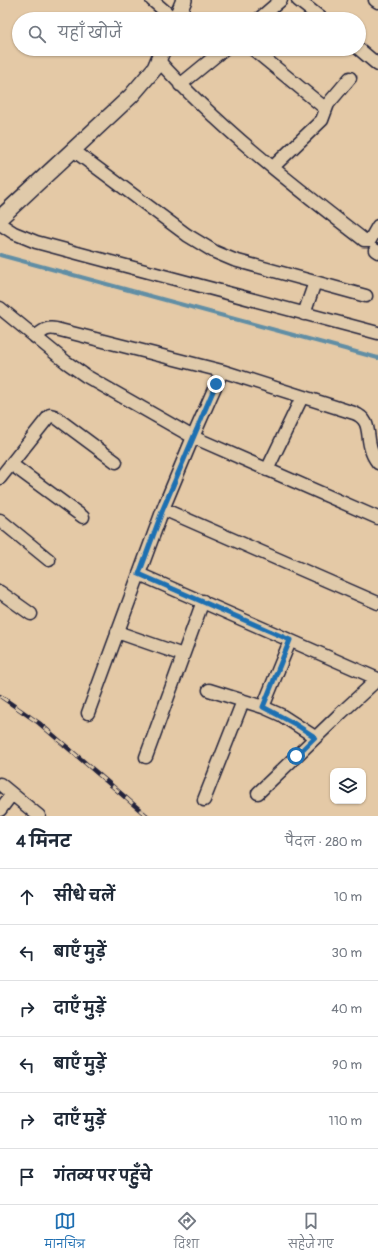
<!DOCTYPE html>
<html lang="hi">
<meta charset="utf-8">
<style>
:root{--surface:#fff;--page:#f2f2f3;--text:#1f2937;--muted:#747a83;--line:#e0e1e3;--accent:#1f6fb2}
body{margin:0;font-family:Pangolin,"Playpen Sans Deva",sans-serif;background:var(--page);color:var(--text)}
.controls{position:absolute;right:12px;bottom:12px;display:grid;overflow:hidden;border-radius:8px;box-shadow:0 1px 3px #0004}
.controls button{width:36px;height:36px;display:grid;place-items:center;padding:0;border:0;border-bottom:1px solid var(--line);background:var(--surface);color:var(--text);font:20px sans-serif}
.stop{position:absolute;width:12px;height:12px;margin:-9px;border:3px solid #1f6fb2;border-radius:50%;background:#fff}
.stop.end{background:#1f6fb2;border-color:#fff;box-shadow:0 1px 4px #0008}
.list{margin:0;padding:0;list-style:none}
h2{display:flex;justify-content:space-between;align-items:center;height:52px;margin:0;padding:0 16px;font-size:17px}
h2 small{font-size:13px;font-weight:400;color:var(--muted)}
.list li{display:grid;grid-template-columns:26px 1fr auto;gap:12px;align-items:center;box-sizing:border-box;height:56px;padding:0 16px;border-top:1px solid var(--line)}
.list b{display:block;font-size:15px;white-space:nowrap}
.list em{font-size:13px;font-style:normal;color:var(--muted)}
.icon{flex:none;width:22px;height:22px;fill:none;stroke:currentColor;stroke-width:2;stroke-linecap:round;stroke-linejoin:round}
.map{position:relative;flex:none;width:378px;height:816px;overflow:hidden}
.search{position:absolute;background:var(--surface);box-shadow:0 1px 3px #0004;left:12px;right:12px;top:12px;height:44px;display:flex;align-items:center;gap:10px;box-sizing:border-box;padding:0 14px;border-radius:22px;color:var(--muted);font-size:15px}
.sheet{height:388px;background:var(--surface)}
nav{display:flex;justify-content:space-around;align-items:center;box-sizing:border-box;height:56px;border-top:1px solid var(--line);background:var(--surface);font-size:11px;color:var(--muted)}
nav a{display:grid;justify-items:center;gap:2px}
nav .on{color:var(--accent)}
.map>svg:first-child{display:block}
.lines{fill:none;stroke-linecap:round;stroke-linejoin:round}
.stream{stroke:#618ea5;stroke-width:4}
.minor-casing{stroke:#22223b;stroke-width:15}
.tertiary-casing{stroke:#22223b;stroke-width:18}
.minor{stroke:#e0caaa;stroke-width:12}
.tertiary{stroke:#e0caaa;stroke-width:15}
.rail-casing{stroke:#22223b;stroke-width:4.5}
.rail{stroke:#e0caaa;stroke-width:3;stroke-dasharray:9;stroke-linecap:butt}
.route{stroke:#1f6fb2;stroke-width:5}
</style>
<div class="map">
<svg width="378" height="816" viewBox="0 0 378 816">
<rect width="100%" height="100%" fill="#e4c9a6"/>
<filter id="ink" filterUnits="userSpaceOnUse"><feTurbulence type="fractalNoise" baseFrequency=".025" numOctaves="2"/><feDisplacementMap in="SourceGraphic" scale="8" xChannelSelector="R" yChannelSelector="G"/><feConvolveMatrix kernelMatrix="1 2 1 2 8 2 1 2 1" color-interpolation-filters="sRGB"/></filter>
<g filter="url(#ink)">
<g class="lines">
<path class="stream" d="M0,255L378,358"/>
<defs>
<path id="minor" d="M152,0L174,19
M298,0L322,19
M375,0L378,2
M259,19L281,0
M253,49L326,109
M359,49L378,65
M158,60C219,128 292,184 364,240H370L378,226
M180,85L224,49
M73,150L187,235L215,252L234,260L366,296
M273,167L322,120L328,104L350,78
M0,224L14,233L36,242L378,333
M375,250L378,252
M0,308L66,362L86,376L193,437L378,518
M304,314L315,282
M35,337C43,331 46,327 56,329L222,371L354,413C372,420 366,434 371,449C372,454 375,459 378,463
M11,464L83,517
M267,470L302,397
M0,478L50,415L54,416L116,462
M163,509L378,603
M0,520L49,560
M139,574L378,679
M0,592L31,614
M117,632L183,655
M209,690L263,707L281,715L315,737
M263,707L290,641
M88,713L163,509L193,437L222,371
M146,757L203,601
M0,784L39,816
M258,793L341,713L378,679
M204,800L243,701
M0,810L12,794"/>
<path id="tertiary" d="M176,19L184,0
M0,218L131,96L155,68L163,49"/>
</defs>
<use href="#minor" class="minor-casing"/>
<use href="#tertiary" class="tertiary-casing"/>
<use href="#minor" class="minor"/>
<use href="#tertiary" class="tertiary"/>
<defs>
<path id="rail" d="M0,696L39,723L147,816"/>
</defs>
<use href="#rail" class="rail-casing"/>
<use href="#rail" class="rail"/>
</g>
</g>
<g class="lines" filter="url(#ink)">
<path class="route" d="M216,384L163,509L139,574L290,640L263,707L295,724L315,737L296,756"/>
</g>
</svg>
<div class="controls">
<button><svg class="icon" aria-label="layers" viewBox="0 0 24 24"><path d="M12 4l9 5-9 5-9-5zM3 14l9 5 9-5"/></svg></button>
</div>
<div class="stop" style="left:296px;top:756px"></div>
<div class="stop end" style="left:216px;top:384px"></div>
<div class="search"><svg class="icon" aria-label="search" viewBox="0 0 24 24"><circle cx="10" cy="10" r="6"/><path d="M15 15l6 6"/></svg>यहाँ खोजें</div>
</div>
<section class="sheet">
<h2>4 मिनट<small>पैदल · 280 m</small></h2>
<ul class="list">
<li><svg class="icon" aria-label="ahead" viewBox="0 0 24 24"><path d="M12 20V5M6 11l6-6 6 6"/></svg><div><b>सीधे चलें</b></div><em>10 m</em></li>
<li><svg class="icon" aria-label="left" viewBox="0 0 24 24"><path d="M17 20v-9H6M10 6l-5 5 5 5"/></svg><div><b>बाएँ मुड़ें</b></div><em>30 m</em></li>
<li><svg class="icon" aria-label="right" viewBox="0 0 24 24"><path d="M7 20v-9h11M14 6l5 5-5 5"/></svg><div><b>दाएँ मुड़ें</b></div><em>40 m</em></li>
<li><svg class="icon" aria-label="left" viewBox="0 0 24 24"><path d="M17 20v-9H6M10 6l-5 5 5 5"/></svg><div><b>बाएँ मुड़ें</b></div><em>90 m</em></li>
<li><svg class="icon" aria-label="right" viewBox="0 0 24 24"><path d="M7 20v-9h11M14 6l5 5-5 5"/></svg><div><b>दाएँ मुड़ें</b></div><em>110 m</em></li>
<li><svg class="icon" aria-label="arrive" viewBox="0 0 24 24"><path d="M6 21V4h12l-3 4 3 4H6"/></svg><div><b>गंतव्य पर पहुँचे</b></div></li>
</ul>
</section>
<nav>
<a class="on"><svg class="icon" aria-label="map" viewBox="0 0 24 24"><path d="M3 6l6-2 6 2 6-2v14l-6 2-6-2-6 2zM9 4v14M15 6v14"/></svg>मानचित्र</a>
<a><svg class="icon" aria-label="directions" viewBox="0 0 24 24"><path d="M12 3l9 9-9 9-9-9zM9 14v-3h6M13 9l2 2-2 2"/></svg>दिशा</a>
<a><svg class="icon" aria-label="saved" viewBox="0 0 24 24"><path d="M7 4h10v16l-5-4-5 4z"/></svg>सहेजे गए</a>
</nav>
